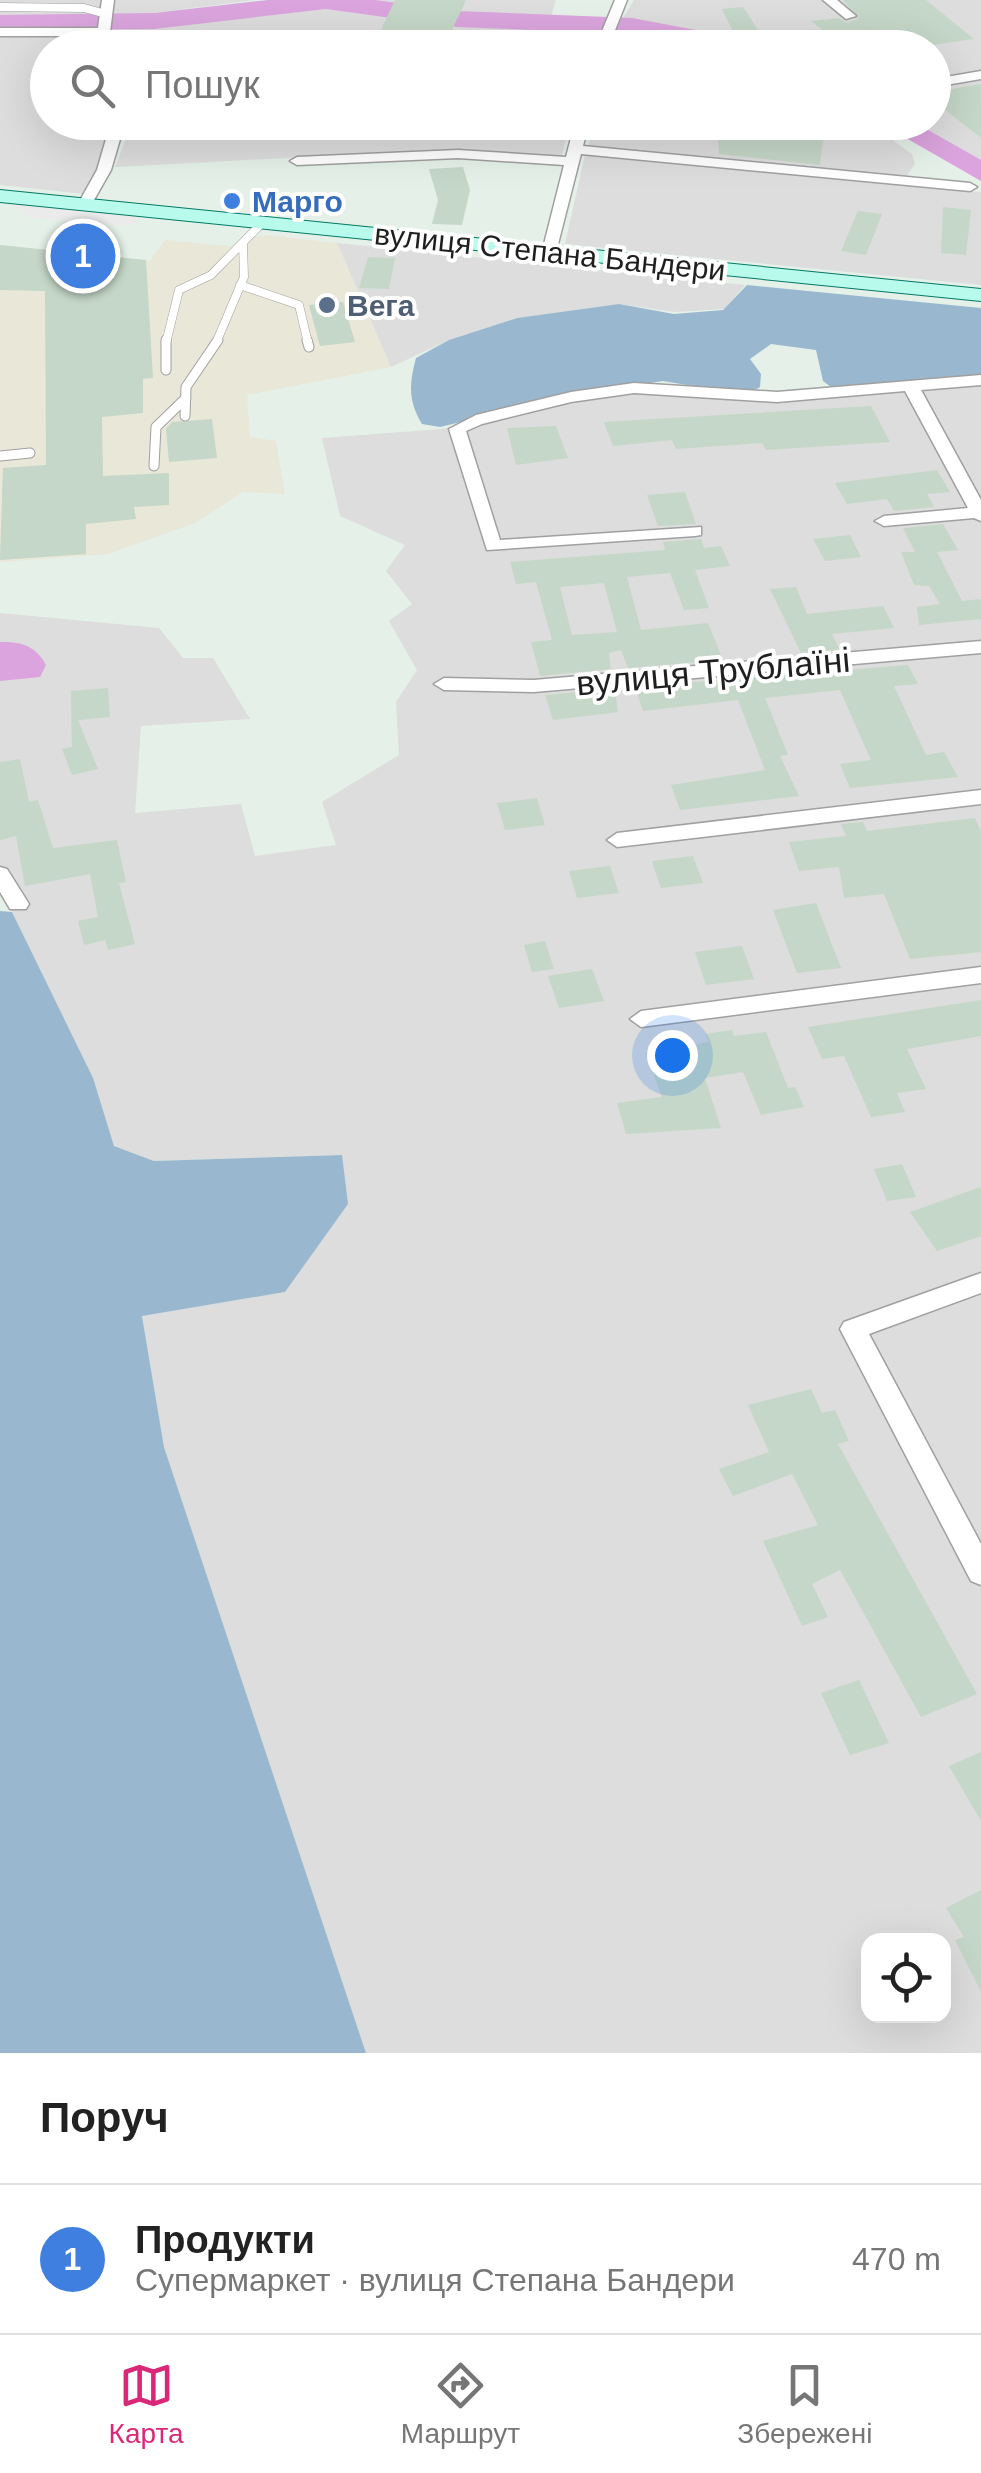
<!DOCTYPE html>
<html lang="uk">
<meta charset="utf-8">
<style>
:root{--surface:#fff;--page:#f2f2f2;--text:#222;--muted:#767676;--line:#e0e0e0;--accent:#db2777}
body{margin:0;font-family:Arial,sans-serif;background:var(--page);color:var(--text)}
.controls{position:absolute;right:30px;bottom:30px;display:grid;overflow:hidden;border-radius:20px;box-shadow:0 10px 40px #0002}
.controls button{width:90px;height:90px;display:grid;place-items:center;padding:0;border:0;border-bottom:2px solid var(--line);background:var(--surface);color:var(--text);font:50px sans-serif}
.you{position:absolute;left:672px;top:1055px;width:35px;height:35px;margin:-25px;border:8px solid #fff;border-radius:50%;background:#1a73e8;box-shadow:0 0 0 15px #1a73e833}
.badge{display:grid;place-items:center;width:65px;height:65px;border-radius:50%;background:var(--accent);color:#fff;font-size:32px;font-weight:700}
.pin{position:absolute;translate:-50% -50%;border:5px solid #fff;box-shadow:0 2px 10px #0006}
.list{margin:0;padding:0;list-style:none}
h2{display:flex;justify-content:space-between;align-items:center;height:130px;margin:0;padding:0 40px;font-size:42px}
h2 small{font-size:32px;font-weight:400;color:var(--muted)}
.list li{display:grid;grid-template-columns:65px 1fr auto;gap:30px;align-items:center;box-sizing:border-box;height:150px;padding:0 40px;border-top:2px solid var(--line)}
.list b{display:block;font-size:38px;white-space:nowrap}
.list p{margin:0;font-size:32px;white-space:nowrap;color:var(--muted)}
.list em{font-size:32px;font-style:normal;color:var(--muted)}
.icon{flex:none;width:55px;height:55px;fill:none;stroke:currentColor;stroke-width:2;stroke-linecap:round;stroke-linejoin:round}
.map{position:relative;flex:none;width:981px;height:2053px;overflow:hidden}
.search{position:absolute;background:var(--surface);box-shadow:0 10px 40px #0002;left:30px;right:30px;top:30px;height:110px;display:flex;align-items:center;gap:25px;box-sizing:border-box;padding:0 35px;border-radius:55px;color:var(--muted);font-size:38px}
.sheet{height:280px;background:var(--surface)}
nav{display:flex;justify-content:space-around;align-items:center;box-sizing:border-box;height:140px;border-top:2px solid var(--line);background:var(--surface);font-size:28px;color:var(--muted)}
nav a{display:grid;justify-items:center;gap:5px}
nav .on{color:var(--accent)}
.map>svg:first-child{display:block}
.residential{fill:#dcdddc;fill-rule:evenodd}
.industrial{fill:#e9e7d7}
.forest{fill:#99b8d0}
.parking{fill:#ebebeb}
.water{fill:#dba4de}
.lines{fill:none;stroke-linecap:round;stroke-linejoin:round}
.river{fill:#dba4de;fill-rule:evenodd}
.building{fill:#c5d7c8;fill-rule:evenodd}
.lane-far1-casing{stroke:#a0a0a0;stroke-width:9}
.lane-casing{stroke:#a0a0a0;stroke-width:11}
.street-casing{stroke:#a0a0a0;stroke-width:3}
.secondary-casing{stroke:#027965;stroke-width:2}
.path{stroke:#83fd69;stroke-width:2.5;stroke-dasharray:2.5 2.5;stroke-linecap:butt}
.lane-far1{stroke:#fff;stroke-width:8}
.lane{stroke:#fff;stroke-width:9}
.street{fill:#fff;fill-rule:evenodd}
.secondary{fill:#b8fbec;fill-rule:evenodd}
.shop-dot{fill:#3f7fe0;stroke:#fff;stroke-width:4}
.service-dot{fill:#5c6f8a;stroke:#fff;stroke-width:4}
.labels{text-anchor:middle;dominant-baseline:central;stroke-width:8;stroke-linejoin:round;paint-order:stroke}
.far-shop-label{font-size:30px;font-weight:bold;fill:#366cbe;stroke:#fff;text-anchor:start}
.far-street-label{font-size:30px;fill:#1f1f1f;stroke:#fff}
.far-service-label{font-size:30px;font-weight:bold;fill:#4e5e75;stroke:#fff;text-anchor:start}
.street-label{font-size:35px;fill:#1f1f1f;stroke:#fff}
</style>
<div class="map">
<svg width="981" height="2053" viewBox="0 0 981 2053">
<rect width="100%" height="100%" fill="#e5f0e9"/>
<path class="residential" d="M0,0H255L144,14L27,17L0,15Z
M350,0H556L550,19L386,7Z
M634,0H981V164L910,123L934,122V48L809,47L620,23Z
M326,9L539,27L593,28L587,48H116L111,31Z
M618,31L721,46L744,47H613Z
M0,34L97,35L103,47L48,48V122L113,123L100,166L84,194L0,185Z
M867,122L912,154L915,164L905,178L588,148L593,123Z
M132,123H570L561,158L456,149L115,167Z
M585,155L981,192V285L565,244Z
M337,243L745,285L724,309L675,312L619,304L517,318L449,340L391,367Z
M981,384V2053H366L164,1447L142,1315L285,1292L341,1155L154,1161L114,1146L92,1078L0,887V613L159,628L183,658H213L250,719L141,726L135,813L241,804L255,856L336,845L322,802L399,755L396,702L417,670L389,621L412,604L386,571L405,545L340,516L322,438L442,429L576,401L639,394L777,402ZM868,1940H944V2016H868Z"/>
<path class="industrial" d="M268,235L337,243L391,367L247,395L250,437L276,441L285,494L243,492L195,523L108,554L0,562V245L150,261L165,240L237,247L244,238Z"/>
<path class="forest" d="M747,285L981,308V377L835,390L823,381L816,350L771,344L750,359L761,374L760,387L746,395L663,381L578,394L440,427L422,424C408,401 409,384 416,358L449,340L517,318L619,304L674,314L723,310Z
M0,911L12,912L93,1078L114,1146L154,1161L342,1155L348,1204L285,1292L142,1316L164,1447L366,2053H0Z"/>
<path class="parking" d="M11,202L133,214L140,220L127,226L26,217Z"/>
<path class="water" d="M0,642C21,641 36,646 46,665L40,677L0,681Z"/>
<g class="lines">
<path class="river" d="M268,0H375L457,11L632,18L722,35L781,40L794,48H704L632,34L457,27L326,9L154,29L0,31V15L154,13Z
M878,122H914L981,160V181Z"/>
</g>
<path class="building" d="M395,0H466L447,41L378,36Z
M843,0H926L974,39L925,46L911,36L846,48L811,21L839,18L847,23L859,18Z
M743,7L760,33L734,34L722,9Z
M981,84V138L934,101V92Z
M717,122H825L820,165L719,154Z
M463,167L470,190L462,225L432,224L438,200L429,169Z
M943,207L971,210L966,255L941,253Z
M858,211L882,214L866,255L841,251Z
M0,245L146,260L153,378L143,379V413L102,417L103,476L169,473V505L134,507L136,519L86,524V554L0,560L3,468L46,465L45,291L0,290Z
M368,257L395,258L389,289L359,288Z
M343,302L355,342L320,346L309,305Z
M871,406L890,442L766,450L762,443L676,449L672,440L613,446L604,422Z
M212,419L217,458L169,462L166,429L172,422Z
M556,426L568,458L516,465L507,428Z
M937,470L950,492L927,494L934,507L894,511L887,499L847,504L835,483Z
M685,492L696,524L658,526L647,495Z
M943,524L958,550L937,552L962,601L981,599V619L919,625L917,607L940,604L929,586L914,585L901,552H915L903,528Z
M850,535L861,557L825,561L813,539Z
M701,539L704,548L721,546L730,566L695,570L709,608L684,610L670,573L627,577L641,630L708,623L723,660L628,668L621,650L609,653L611,669L540,676L531,642L552,640L536,582L516,584L510,562L665,550L663,542ZM604,583L617,632L572,635L560,587Z
M796,587L807,614L883,606L894,628L832,634L840,650L801,653L770,589Z
M908,665L918,684L894,686L926,755L944,752L958,777L850,788L840,764L871,760L840,690L765,698L788,755L780,756L799,796L680,810L671,785L765,770L738,700L643,711L635,687Z
M108,688L110,717L78,720L98,769L72,775L62,749L72,747L71,691Z
M615,689L618,712L553,720L545,695Z
M20,759L29,802L38,800L53,848L117,840L126,882L119,883L135,944L108,950L105,940L84,945L78,921L98,917L90,874L25,886L16,836L0,840V762Z
M537,798L545,825L505,830L497,803Z
M975,818L981,832V952L910,959L884,894L844,898L839,867L799,871L789,842L846,836L841,824L863,822L867,831Z
M693,856L703,883L661,888L652,861Z
M610,866L619,893L577,898L569,871Z
M816,903L841,968L797,973L773,910Z
M545,941L554,969L532,972L524,945Z
M742,946L754,979L706,985L695,952Z
M592,969L604,1001L559,1008L548,976Z
M981,1000V1036L907,1049L926,1089L897,1093L905,1112L871,1117L844,1056L822,1059L808,1027Z
M732,1030L734,1036L766,1032L788,1088L795,1087L804,1107L761,1115L743,1072L705,1078L721,1128L626,1134L617,1103L662,1097L645,1053L709,1042L705,1034Z
M902,1164L916,1197L887,1201L874,1169Z
M981,1187V1236L937,1251L910,1212Z
M811,1389L822,1413L835,1410L849,1441L838,1444L977,1694L921,1717L840,1570L812,1584L828,1617L802,1626L763,1541L818,1525L792,1474L733,1496L719,1469L769,1452L748,1405Z
M859,1680L889,1743L850,1755L821,1693Z
M981,1752V1821L949,1766Z
M981,1890V1992L955,1940L964,1937L946,1908Z"/>
<g class="lines">
<defs>
<path id="lane-far1" d="M0,7L84,8L106,14
M240,285L299,305L308,343
M166,343L179,290L211,275L264,221
M216,343L244,277L243,244"/>
<path id="lane" d="M166,340V370
M307,340L309,347
M185,416L186,387L218,340
M0,456L30,453
M154,466L156,427L186,398"/>
<path id="street" d="M102,0H114L110,32L115,48H102L99,36H0V28H98Z
M615,0H627L608,48H595Z
M823,0H837L856,16L846,19Z
M981,71V79L934,87V79Z
M111,122H125L111,170L90,207H80L78,204L97,170Z
M575,122H589L583,146L970,183L977,187L970,191L581,154L556,252L549,256L542,252L564,165L458,158L297,165L290,161L297,157L458,150L566,157Z
M981,375V385L921,390L981,500V521L974,518L884,526L875,521L884,516L968,508L905,391L777,402L634,393L571,402L482,424L466,431L500,540L701,527V535L695,536L487,550L449,429L476,415L571,392L634,383L777,392Z
M981,641V653L534,692L444,690L434,684L444,678L534,680Z
M981,790V804L617,847L607,840L617,833Z
M0,867L7,869L29,904L26,909H10L0,892Z
M981,967V983L641,1027L630,1019L641,1011Z
M981,1273V1293L869,1334L981,1544V1585L971,1581L840,1329L844,1322Z"/>
<path id="secondary" d="M0,190L981,289V301L0,202Z"/>
</defs>
<use href="#lane-far1" class="lane-far1-casing"/>
<use href="#lane" class="lane-casing"/>
<use href="#street" class="street-casing"/>
<use href="#secondary" class="secondary-casing"/>
<path class="path" d="M84,254L104,226"/>
<use href="#lane-far1" class="lane-far1"/>
<use href="#lane" class="lane"/>
<use href="#street" class="street"/>
<use href="#secondary" class="secondary"/>
</g>
<circle class="shop-dot" cx="232" cy="201" r="10"/>
<circle class="service-dot" cx="327" cy="305" r="10"/>
<g class="labels">
<g class="far-shop-label">
<text x="252" y="201">Марго</text>
</g>
<g class="far-street-label">
<text transform="translate(550 252) rotate(6)">вулиця Степана Бандери</text>
</g>
<g class="far-service-label">
<text x="347" y="305">Вега</text>
</g>
<g class="street-label">
<text transform="translate(713 671) rotate(-5)">вулиця Трублаїні</text>
</g>
</g>
</svg>
<div class="controls">
<button><svg class="icon" aria-label="locate" viewBox="0 0 24 24"><circle cx="12" cy="12" r="6"/><path d="M12 2v4M12 18v4M2 12h4M18 12h4"/></svg></button>
</div>
<div class="you"></div>
<div class="pin badge" style="left:83px;top:256px;background:#3f7fe0">1</div>
<div class="search"><svg class="icon" aria-label="search" viewBox="0 0 24 24"><circle cx="10" cy="10" r="6"/><path d="M15 15l6 6"/></svg>Пошук</div>
</div>
<section class="sheet">
<h2>Поруч<small></small></h2>
<ul class="list">
<li><span class="badge" style="background:#3f7fe0">1</span><div><b>Продукти</b><p>Супермаркет · вулиця Степана Бандери</p></div><em>470 m</em></li>
</ul>
</section>
<nav>
<a class="on"><svg class="icon" aria-label="map" viewBox="0 0 24 24"><path d="M3 6l6-2 6 2 6-2v14l-6 2-6-2-6 2zM9 4v14M15 6v14"/></svg>Карта</a>
<a><svg class="icon" aria-label="directions" viewBox="0 0 24 24"><path d="M12 3l9 9-9 9-9-9zM9 14v-3h6M13 9l2 2-2 2"/></svg>Маршрут</a>
<a><svg class="icon" aria-label="saved" viewBox="0 0 24 24"><path d="M7 4h10v16l-5-4-5 4z"/></svg>Збережені</a>
</nav>
